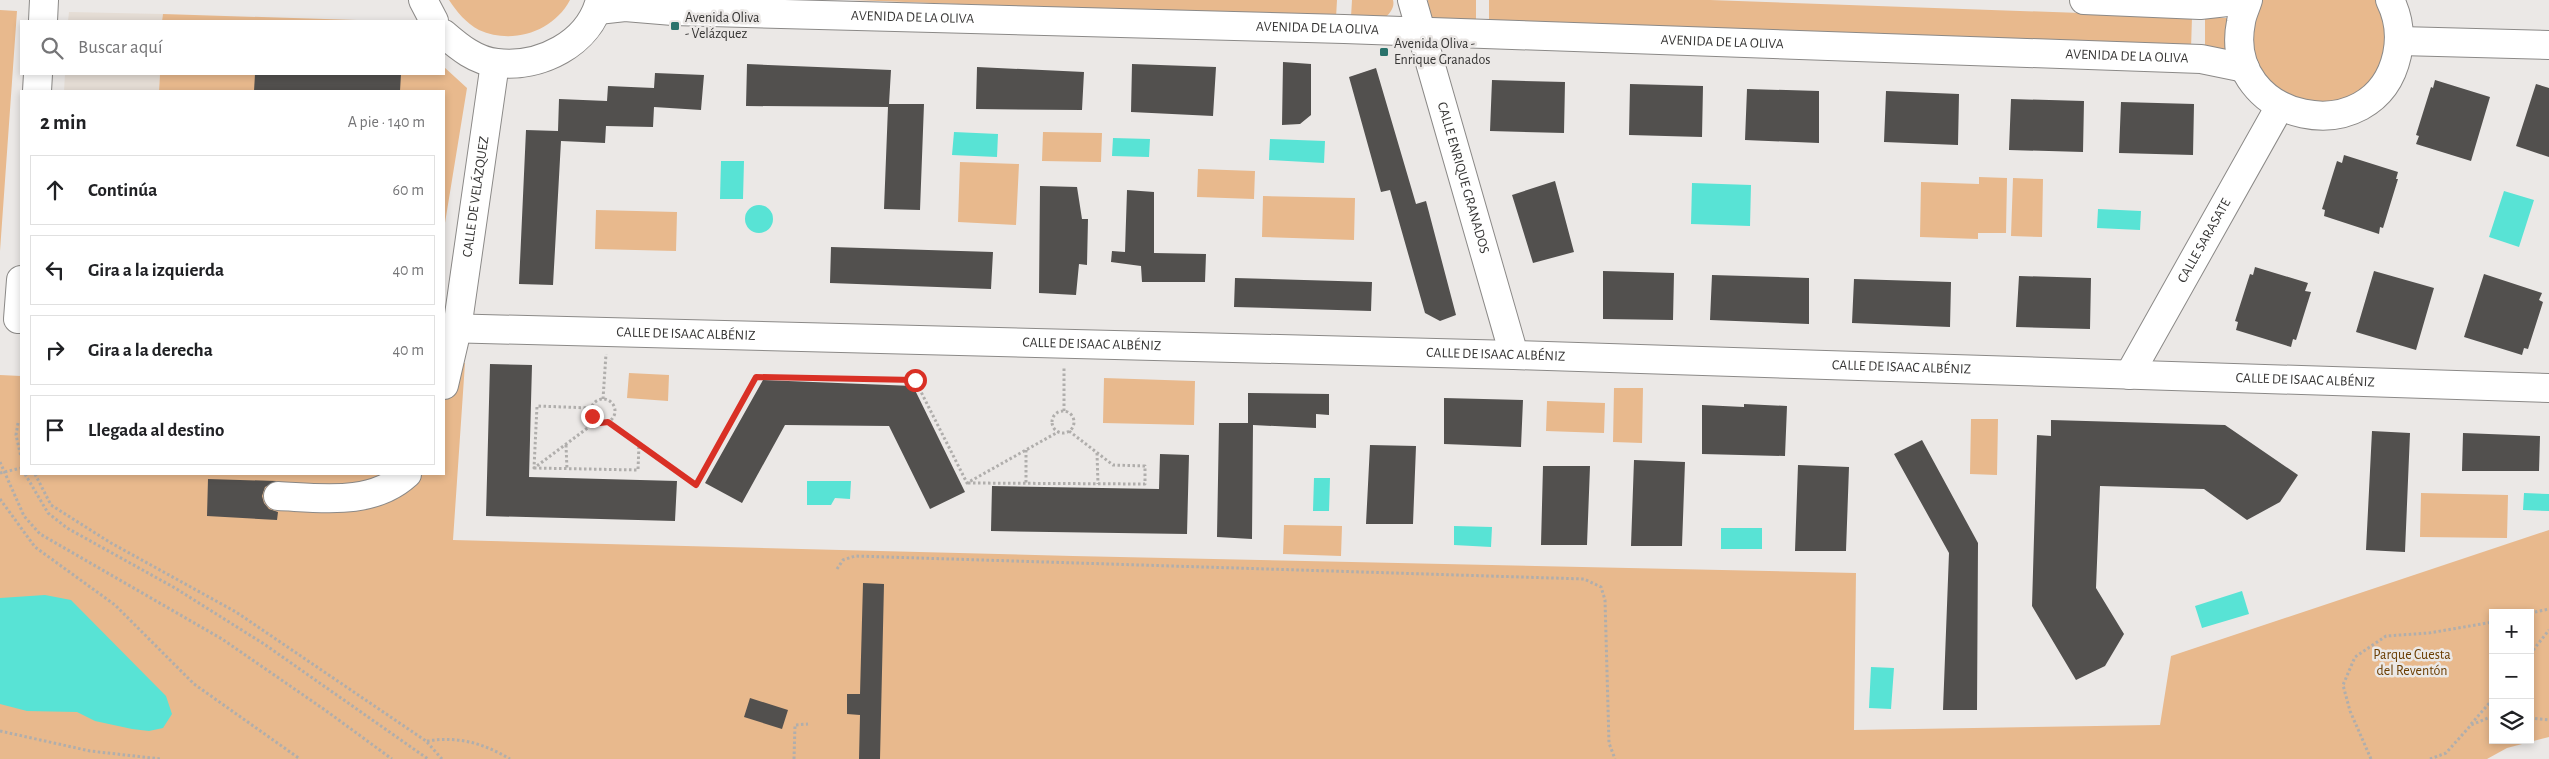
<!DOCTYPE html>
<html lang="es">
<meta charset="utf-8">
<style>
:root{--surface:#fff;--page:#f6f6f6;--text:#202124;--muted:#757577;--line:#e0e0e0}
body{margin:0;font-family:"Alegreya Sans",sans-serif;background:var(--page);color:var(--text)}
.controls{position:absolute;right:15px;bottom:15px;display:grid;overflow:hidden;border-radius:0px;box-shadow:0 2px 8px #0003}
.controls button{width:45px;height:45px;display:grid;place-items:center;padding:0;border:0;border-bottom:1px solid var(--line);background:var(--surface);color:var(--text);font:25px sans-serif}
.stop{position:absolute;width:15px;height:15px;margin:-11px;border:4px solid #d93025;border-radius:50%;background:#fff}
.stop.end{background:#d93025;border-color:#fff;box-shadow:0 1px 5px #0008}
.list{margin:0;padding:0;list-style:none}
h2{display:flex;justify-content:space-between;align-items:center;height:65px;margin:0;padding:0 20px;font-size:21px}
h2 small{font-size:16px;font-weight:400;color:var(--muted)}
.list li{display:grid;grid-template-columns:32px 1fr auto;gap:15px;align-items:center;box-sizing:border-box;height:70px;margin:0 10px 10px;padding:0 10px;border:1px solid var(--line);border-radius:0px}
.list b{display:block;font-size:19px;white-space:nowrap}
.list em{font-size:16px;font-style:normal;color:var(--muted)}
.icon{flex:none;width:28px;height:28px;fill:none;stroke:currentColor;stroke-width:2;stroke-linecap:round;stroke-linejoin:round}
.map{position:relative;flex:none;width:2549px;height:759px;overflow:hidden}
.search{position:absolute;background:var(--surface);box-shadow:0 2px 8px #0003;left:20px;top:20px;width:425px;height:55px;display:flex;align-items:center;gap:12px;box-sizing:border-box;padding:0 18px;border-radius:0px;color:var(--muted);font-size:19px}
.panel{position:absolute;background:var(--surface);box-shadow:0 2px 8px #0003;left:20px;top:90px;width:425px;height:385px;border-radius:0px}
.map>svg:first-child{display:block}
.built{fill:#e5ddd5}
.green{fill:#e8b98d;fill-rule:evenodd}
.water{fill:#58e3d5}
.building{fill:#52504e}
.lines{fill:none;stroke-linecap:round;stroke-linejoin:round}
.minor-casing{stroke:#8b8987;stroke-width:30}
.path{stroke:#b0aeac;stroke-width:3;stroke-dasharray:2.5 2.5;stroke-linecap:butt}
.minor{stroke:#fff;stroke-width:28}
.route{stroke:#d93025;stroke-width:6}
.poi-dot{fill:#2a726b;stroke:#ebe8e6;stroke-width:2}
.labels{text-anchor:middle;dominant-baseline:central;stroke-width:5;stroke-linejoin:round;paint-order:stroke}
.poi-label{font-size:14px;fill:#363534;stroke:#ebe8e6;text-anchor:start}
.street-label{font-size:14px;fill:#363534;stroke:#ebe8e6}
.park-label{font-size:14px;fill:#693c00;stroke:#ebe8e6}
</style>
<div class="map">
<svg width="2549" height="759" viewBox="0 0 2549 759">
<rect width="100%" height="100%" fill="#ebe8e6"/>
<path class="built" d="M69,12L163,14L162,21H68Z
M65,74H160L159,91H64Z"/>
<path class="green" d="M449,0H570C553,32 512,45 479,30C466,23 457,12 449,0Z
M852,0H1337L1336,18Z
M1352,0H1393C1395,7 1390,14 1384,18L1351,17Z
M1428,0H1476V23L1433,22L1429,15Z
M1489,0H1710L2192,17L2191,49L1489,24Z
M2259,0H2378L2388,24V47L2380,69L2366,87L2347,100L2324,105L2280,94L2252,59V13Z
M0,10L17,11L0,251Z
M163,14L388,21H162Z
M2205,18H2228L2225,41L2226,52L2205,50Z
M444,67L467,88L444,229V91H159L160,74H444Z
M1043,132L1102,133L1101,162L1042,161Z
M960,162L1019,164L1016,225L958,222Z
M1198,169L1255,171L1254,199L1197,197Z
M1979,177L2007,178L2006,233H1978V239L1920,237L1921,182L1979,184Z
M2013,178L2043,179L2042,237L2011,236Z
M1263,196L1355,198L1354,240L1262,237Z
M596,210L677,212L676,251L595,249Z
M444,363H465L453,540L1073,556L1856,573L1854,730L2160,725L2171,656L2549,530V737L2507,748L2487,759H0V375L21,376V474H444ZM2493,613H2530V740H2493Z
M629,373L669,375L668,401L627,398Z
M1104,378L1195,381L1194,425L1103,423Z
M1614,388H1643L1642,443L1613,442Z
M1547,401L1605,403L1604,433L1546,431Z
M1971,419H1998L1997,475L1970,474Z
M2421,493L2508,495L2507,538L2420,537Z
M1284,525L1342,526L1341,556L1283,554Z"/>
<path class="water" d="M954,132L998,134L997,157L952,155Z
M1113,138L1150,139L1149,157L1112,156Z
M1270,139L1325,141L1324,163L1269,160Z
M721,161H744L743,199H720Z
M1692,183L1751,185L1750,226L1691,224Z
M2504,191L2534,200L2519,247L2489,237Z
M745 219a14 14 0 1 1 28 0a14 14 0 1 1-28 0Z
M2098,209L2141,211L2140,230L2097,228Z
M1314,478H1330L1329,511H1313Z
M807,481H851L850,499L835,498L831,505H807Z
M2524,493L2549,494V511L2523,510Z
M1454,526L1492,527L1491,547L1454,545Z
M1721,528H1762V549H1721Z
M2242,591L2249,614L2202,628L2195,606Z
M45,595L71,600L166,696L172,714L163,728L149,731L132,729L95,721L77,712L27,711L0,704V598Z
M1871,667L1894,668L1891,709L1869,708Z"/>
<path class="building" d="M1283,62L1311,64V115L1300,124L1282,125Z
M747,64L891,70L889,104H924L920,210L884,209L888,107L746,106Z
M1132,64L1216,67L1213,116L1131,112Z
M977,67L1084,72L1082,110L976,109Z
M1376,68L1416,204L1426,201L1456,315L1440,321L1425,313L1390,190L1381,192L1349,77Z
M655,73L704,75L701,110L654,107L653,127L606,126L605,143L561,141L553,285L519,284L526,130L558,131L559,99L607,101L608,86L654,88Z
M255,74H401L400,91H254Z
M1492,80L1565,82L1564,133L1490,131Z
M2435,80L2490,97L2471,161L2416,144L2419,136L2416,135L2431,87L2433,88Z
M1630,84L1703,86L1702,137L1629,135Z
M2536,84L2549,88V157L2516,146Z
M1747,89L1819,91V143L1745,140Z
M1886,91L1959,94L1958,145L1884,142Z
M2011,99L2084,101L2083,152L2009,150Z
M2121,102L2194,104L2193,155L2119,153Z
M2344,155L2398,172L2396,179H2398L2383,228L2380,227L2379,234L2324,216L2325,210L2322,209L2337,161L2342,163Z
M1555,181L1574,252L1533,263L1512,195Z
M1040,186L1077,187L1082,219H1088L1087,265L1079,264L1076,295L1039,293Z
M1127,190L1154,192V253L1206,254L1205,282H1142L1141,266L1111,262L1112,251L1125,252Z
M831,247L993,252L991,289L830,283Z
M2255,267L2308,283L2305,291L2311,292L2296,340L2293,339L2291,347L2236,330L2238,322L2235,321L2250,274L2253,275Z
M1603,271L1674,273L1673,320L1603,319Z
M2374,271L2434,288L2416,350L2356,332Z
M2484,274L2542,293L2539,300L2543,302L2528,349L2524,348L2522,355L2464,337Z
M1712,275L1809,278V324L1710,320Z
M2019,276L2091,278L2090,329L2016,327Z
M1235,278L1372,282L1371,311L1234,307Z
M1854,279L1951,282L1950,327L1852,323Z
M490,364L532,365L529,477L677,481L675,521L486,516Z
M763,380L913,386L965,492L930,509L889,426L785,425L742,503L705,483Z
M1248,393L1329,394V415L1316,414V428L1253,425L1252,539L1217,537L1219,423H1248Z
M1444,398L1523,400L1521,447L1444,444Z
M1744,404L1787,406L1785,456L1702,454V405L1744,407Z
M2051,420L2225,425L2298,475L2280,502L2247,520L2204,489L2100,486L2096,588L2124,634L2105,666L2076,680L2032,606L2037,435L2051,436Z
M2372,431L2410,433L2405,552L2366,550Z
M2463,433L2540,436L2539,471H2462Z
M1922,440L1978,543L1977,710H1943L1949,553L1894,454Z
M1370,445L1416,446L1413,524H1366Z
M1160,454L1189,455L1187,534L991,531L992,486L1159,489Z
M1634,460L1685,462L1682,546H1631Z
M1798,465L1849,467L1846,551H1795Z
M1543,466H1590L1587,545H1541Z
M208,479L277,481L265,487L262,496L264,503L269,509L278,512L277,520L207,516Z
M863,583L884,584L880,759H859L860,715L847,714V694H860Z
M750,698L788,710L782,729L744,717Z"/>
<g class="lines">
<defs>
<g id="minor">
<path d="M423,0L434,21"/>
<path id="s1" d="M1412,0L1514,355"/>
<path d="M2084,0L2200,5L2245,0"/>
<path d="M2248,0C2246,7 2242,14 2241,22C2221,122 2375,155 2397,55C2401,36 2399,18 2390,0"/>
<path id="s2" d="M598,10L625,7L673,11L1344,29L2201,59L2245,68"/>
<path d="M43,21L44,0"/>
<path d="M444,34C459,47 476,61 497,63C540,68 589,44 600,0"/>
<path d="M2400,41L2549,45"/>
<path d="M37,91L38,74"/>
<path d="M18,319L21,280"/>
<path id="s3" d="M444,328L1514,355L2549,388"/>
<path id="s4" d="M2129,375L2280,106"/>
<path id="s5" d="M444,385L457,329L495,63"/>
<path d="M278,496C322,498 372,506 407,474"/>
</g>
</defs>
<use href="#minor" class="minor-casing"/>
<path class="path" d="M603,399L606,354
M591 411a12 12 0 1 1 24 0a12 12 0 1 1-24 0Z
M591,408L537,406L534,468L597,421
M1052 422a11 11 0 1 1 22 0a11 11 0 1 1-22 0Z
M1064,411V366
M608,422L696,485L756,377L915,380L967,483L1058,432
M18,423L16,435L21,457
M566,445L567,469
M1026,450V483
M1097,453L1098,484
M0,462L24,516L40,534L222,639L325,710L392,759
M534,468L638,470L639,444
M0,473L21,468
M25,474L48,513L67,528L175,588L264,644L428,759
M35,474L51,505L111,543L236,612L426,741L442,759
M968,483L1145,484V466L1113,465L1069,431
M0,499L35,547L115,605L194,684L300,759
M837,569L843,560L855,556L1584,579L1601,587L1605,600L1609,743L1615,759
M2530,613L2549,609
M2530,654L2549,630
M2530,718L2549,720
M2471,724L2493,699
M0,731L90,751L161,759
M427,741C458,736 483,743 510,759
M794,759L795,725L808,724
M2371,759L2350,711L2343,685L2355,657L2386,636L2429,633L2493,622
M2430,759L2446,753L2471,725L2493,716"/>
<use href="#minor" class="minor"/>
</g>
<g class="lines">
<path class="route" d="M592,416L600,423L608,422L696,485L756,377L915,380"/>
</g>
<g class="poi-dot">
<rect x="670" y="21" width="10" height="10" rx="2.5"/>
<rect x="1379" y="47" width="10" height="10" rx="2.5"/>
</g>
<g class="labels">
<g class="poi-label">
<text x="685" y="18">Avenida Oliva<tspan x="685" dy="16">- Velázquez</tspan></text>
<text x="1394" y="44">Avenida Oliva -<tspan x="1394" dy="16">Enrique Granados</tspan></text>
</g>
<g class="street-label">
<text stroke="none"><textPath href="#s2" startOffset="315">AVENIDA DE LA OLIVA</textPath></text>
<text stroke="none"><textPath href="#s2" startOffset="720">AVENIDA DE LA OLIVA</textPath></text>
<text stroke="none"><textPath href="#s2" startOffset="1125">AVENIDA DE LA OLIVA</textPath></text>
<text stroke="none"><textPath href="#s2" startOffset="1530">AVENIDA DE LA OLIVA</textPath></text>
<text stroke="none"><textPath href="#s1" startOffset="185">CALLE ENRIQUE GRANADOS</textPath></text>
<text stroke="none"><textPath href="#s5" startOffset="191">CALLE DE VELÁZQUEZ</textPath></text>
<text stroke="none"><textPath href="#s4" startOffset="154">CALLE SARASATE</textPath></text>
<text stroke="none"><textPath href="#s3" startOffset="242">CALLE DE ISAAC ALBÉNIZ</textPath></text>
<text stroke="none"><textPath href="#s3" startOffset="648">CALLE DE ISAAC ALBÉNIZ</textPath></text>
<text stroke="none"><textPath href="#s3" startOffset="1052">CALLE DE ISAAC ALBÉNIZ</textPath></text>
<text stroke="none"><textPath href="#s3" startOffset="1458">CALLE DE ISAAC ALBÉNIZ</textPath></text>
<text stroke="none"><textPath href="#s3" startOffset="1862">CALLE DE ISAAC ALBÉNIZ</textPath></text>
</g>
<g class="park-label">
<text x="2412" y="655">Parque Cuesta<tspan x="2412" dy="16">del Reventón</tspan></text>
</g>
</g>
</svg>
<div class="controls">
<button>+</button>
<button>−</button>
<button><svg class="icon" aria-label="layers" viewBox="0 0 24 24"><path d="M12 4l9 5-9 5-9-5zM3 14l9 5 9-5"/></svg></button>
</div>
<div class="stop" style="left:915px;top:380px"></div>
<div class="stop end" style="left:592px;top:416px"></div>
<div class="search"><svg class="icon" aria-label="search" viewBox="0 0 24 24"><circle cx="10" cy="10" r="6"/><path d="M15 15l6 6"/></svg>Buscar aquí</div>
<section class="panel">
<h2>2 min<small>A pie · 140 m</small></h2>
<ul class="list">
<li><svg class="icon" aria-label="ahead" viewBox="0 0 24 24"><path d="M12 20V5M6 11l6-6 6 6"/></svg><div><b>Continúa</b></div><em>60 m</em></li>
<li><svg class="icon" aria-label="left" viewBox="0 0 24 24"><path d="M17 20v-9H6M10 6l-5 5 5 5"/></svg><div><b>Gira a la izquierda</b></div><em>40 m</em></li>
<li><svg class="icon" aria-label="right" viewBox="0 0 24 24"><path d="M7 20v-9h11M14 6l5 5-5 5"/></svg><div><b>Gira a la derecha</b></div><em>40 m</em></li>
<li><svg class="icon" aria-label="arrive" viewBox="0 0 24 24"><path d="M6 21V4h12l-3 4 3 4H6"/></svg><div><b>Llegada al destino</b></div></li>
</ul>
</section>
</div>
